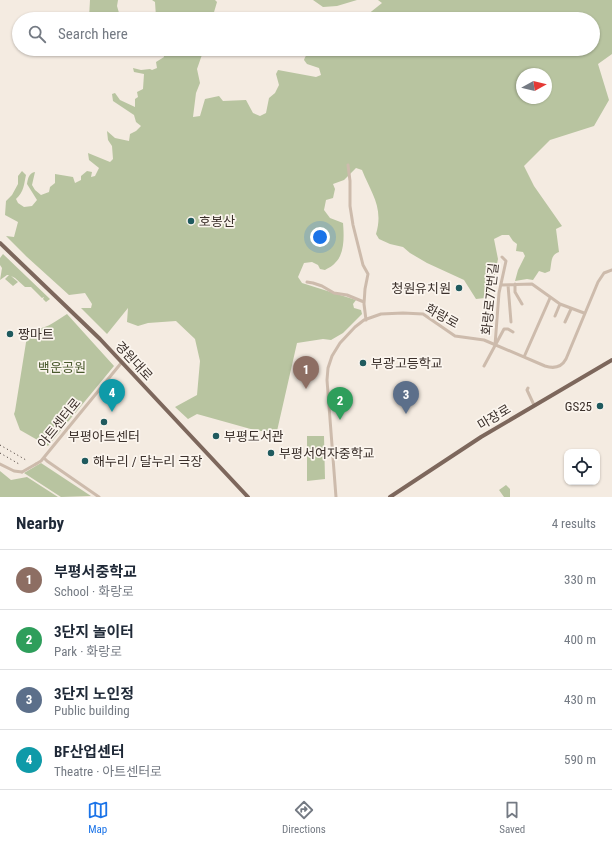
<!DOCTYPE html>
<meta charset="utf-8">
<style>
:root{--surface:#fff;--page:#f6f6f7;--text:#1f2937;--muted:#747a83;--line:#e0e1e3;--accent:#1a73e8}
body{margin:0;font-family:"Roboto Condensed","Noto Sans KR",sans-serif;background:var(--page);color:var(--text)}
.controls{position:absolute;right:12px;bottom:12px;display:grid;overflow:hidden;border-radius:8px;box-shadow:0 1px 3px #0004}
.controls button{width:36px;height:36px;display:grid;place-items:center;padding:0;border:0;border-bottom:1px solid var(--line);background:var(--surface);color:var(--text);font:20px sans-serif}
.compass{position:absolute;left:516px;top:68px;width:36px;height:36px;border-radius:50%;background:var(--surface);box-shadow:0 1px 3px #0004;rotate:82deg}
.you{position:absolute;left:320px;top:237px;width:14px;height:14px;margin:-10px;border:3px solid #fff;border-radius:50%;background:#1a73e8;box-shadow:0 0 0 6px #1a73e833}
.badge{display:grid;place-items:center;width:26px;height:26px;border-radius:50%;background:var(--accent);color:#fff;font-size:13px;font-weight:700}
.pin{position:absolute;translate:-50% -33px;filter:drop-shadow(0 1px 2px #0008)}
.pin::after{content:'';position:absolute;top:21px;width:14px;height:12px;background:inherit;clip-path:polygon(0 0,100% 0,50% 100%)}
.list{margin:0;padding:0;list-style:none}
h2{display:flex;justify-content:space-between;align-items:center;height:52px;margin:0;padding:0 16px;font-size:17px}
h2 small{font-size:13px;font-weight:400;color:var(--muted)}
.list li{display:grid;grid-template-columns:26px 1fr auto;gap:12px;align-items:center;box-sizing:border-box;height:60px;padding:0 16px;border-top:1px solid var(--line)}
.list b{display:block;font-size:15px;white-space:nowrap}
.list p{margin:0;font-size:13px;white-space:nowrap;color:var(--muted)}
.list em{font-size:13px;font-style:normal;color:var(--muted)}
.icon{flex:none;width:22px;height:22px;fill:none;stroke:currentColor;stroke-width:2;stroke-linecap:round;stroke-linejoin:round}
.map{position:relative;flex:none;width:612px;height:497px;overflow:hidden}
.search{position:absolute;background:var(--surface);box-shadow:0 1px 3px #0004;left:12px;right:12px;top:12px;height:44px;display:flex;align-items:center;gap:10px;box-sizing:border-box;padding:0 14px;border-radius:22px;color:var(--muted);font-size:15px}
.sheet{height:292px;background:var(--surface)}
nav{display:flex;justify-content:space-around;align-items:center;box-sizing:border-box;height:56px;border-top:1px solid var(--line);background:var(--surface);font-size:11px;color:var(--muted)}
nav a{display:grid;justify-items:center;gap:2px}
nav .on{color:var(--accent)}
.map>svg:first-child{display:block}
.green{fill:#b8c4a0;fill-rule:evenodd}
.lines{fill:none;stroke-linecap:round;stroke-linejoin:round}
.minor{stroke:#cdbbac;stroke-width:3}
.major{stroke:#7d675c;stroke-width:4}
.rail{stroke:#3b302b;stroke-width:1;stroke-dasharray:1 3;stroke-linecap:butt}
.minor-bridge{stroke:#cdbbac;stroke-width:3}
.poi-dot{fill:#1f5a5e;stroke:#fbf5ee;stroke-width:1.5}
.labels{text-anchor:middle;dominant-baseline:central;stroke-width:3.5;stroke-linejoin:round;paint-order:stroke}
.poi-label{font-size:13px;fill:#3b302b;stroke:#fbf5ee;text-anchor:start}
.street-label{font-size:13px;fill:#3b302b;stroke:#fbf5ee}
.park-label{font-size:13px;fill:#4a5a2e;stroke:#fbf5ee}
</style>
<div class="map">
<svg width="612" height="497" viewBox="0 0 612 497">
<rect width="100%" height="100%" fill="#f4ebe1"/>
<path class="green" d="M90,0H118L117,6L119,13L112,19H100L98,16L89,18Z
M152,0H215L217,2L212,19H159L156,17L155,2Z
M313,0H357L337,6L323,7Z
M378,0H612V54L598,64L609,100L594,126L550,140L524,166L534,186L562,226L556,229L559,252C550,255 552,263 550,271L545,273L539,271L533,280L527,279L515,281L518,270L525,256L523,252L516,251L517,244L513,241L509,235H502L494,239L498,259L492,289L485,298L476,299L464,280L427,263L410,253L403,247L390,244L379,239L376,234C384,207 371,193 362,170L356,168L344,180L333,184L335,189L333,198L326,200L324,210L330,218L343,223C344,235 345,254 335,263C333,266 328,268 325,270L320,269L318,265L312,262L304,263L298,277L302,283L356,300L353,304L354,308L361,310L362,314L343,333L331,340L323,339L297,343L277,431H258L197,414L188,419L175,407L197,395L200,361L195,339L176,321L148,323L138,326L127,322L128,308L107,334L81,308H91L92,304L85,293L69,295L27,257L6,236L14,237L18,222L5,215L6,201L12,195L18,184V176L22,171L26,175C24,184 24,192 16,199L18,203L24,207L32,206L37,200L27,184C28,178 29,173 35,172L32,185L35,190L41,195L49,192L50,187L55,183V174L73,177L75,183L81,180V176L87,171L92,172L91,177L95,176L99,168L89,160L88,153L110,162L113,159L112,146L108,140L107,131L115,138L129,141L130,134L136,131L141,126L136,122L134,115L113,101L112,94L115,93L120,100L135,107V99L138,97L137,92L143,89L144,74L134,72L133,68L141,70L150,69L152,70L157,68L156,62L164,57L163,52L166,49H204L197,69L200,83L196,93L193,117L200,116L205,99L219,96L223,101L246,100L253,113L260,116L266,113L269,98L275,93L279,85L276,74L278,70L316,77L321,75L319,68L307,64L304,60C307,51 316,45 325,51L328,49H593V19H362L382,3ZM522,74H546V98H522Z
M3,254L50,299L46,302L43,299L44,297L42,298L31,287H25L15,278L11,276L18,282L13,286L5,279L9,275H7L0,280L2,268L0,265V258Z
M67,314L114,366L48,446L20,430L14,414L15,411L28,330C45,330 53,323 67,314Z
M307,436H324L325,479L307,481Z
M41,463L91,496L61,497L24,473Z
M0,471L11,480L27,477L58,497H0Z
M506,485L510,489V497H504L499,490Z"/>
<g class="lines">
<path class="minor" d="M348,165L350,181V206L353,225L363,265L368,274L365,289L364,304L366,320
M307,282L313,283L322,286L334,293L347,295L364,302
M515,284V292L522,304
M501,285L532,284L560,304L584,313
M508,285L511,322
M555,316L560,304
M565,322L571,309
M495,345L499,293L506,261L502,257
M524,357L550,298
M484,366L504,329H508L513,332
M528,388L527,390L534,405
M44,458L47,461L99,497
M0,464L14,471L22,472
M36,464L41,461L122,362
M336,497L327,380L328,368L332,356L340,343L355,327L364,320L381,314L403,313L423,314L455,336L484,340L545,366C554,369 561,368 566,359L598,282L604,273L612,270"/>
<path class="major" d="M0,243L100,339L248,497
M390,497L481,437L612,360"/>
<path class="rail" d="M0,445L26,460
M0,453L19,464"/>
<path class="minor-bridge" d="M22,472L36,464"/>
</g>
<g class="poi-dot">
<circle cx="191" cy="221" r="4"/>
<circle cx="459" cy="288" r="4"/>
<circle cx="10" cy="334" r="4"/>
<circle cx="363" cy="363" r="4"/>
<circle cx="600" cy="406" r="4"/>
<circle cx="104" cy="422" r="4"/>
<circle cx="216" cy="436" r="4"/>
<circle cx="271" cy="453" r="4"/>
<circle cx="85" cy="461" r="4"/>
</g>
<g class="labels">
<g class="poi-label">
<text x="199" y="221">호봉산</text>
<text x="451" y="288" text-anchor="end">청원유치원</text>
<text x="18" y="334">짱마트</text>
<text x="371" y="363">부광고등학교</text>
<text x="592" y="406" text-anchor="end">GS25</text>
<text x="104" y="436" text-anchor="middle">부평아트센터</text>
<text x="224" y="436">부평도서관</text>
<text x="279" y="453">부평서여자중학교</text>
<text x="93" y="461">해누리 / 달누리 극장</text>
</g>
<g class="street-label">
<text transform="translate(490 299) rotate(-84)">화랑로77번길</text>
<text transform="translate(442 316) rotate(29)">화랑로</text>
<text transform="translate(134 361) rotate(47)">경원대로</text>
<text transform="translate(494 417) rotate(-31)">마장로</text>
<text transform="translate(59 423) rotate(-51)">아트센터로</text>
</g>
<g class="park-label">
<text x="62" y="367">백운공원</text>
</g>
</g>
</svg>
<div class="controls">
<button><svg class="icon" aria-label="locate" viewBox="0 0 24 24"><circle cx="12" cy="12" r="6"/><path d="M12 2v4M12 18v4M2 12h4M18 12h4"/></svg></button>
</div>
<svg class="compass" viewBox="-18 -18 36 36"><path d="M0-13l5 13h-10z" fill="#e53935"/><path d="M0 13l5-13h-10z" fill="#747a83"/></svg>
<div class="you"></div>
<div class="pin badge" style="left:306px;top:389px;background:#8d6e63">1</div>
<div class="pin badge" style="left:340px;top:420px;background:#2e9e5b">2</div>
<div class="pin badge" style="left:406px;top:414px;background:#5c6f8a">3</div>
<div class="pin badge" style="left:112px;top:412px;background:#0f9aa8">4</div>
<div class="search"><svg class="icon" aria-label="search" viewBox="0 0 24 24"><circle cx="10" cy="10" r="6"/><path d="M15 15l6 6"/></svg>Search here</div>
</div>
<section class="sheet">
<h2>Nearby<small>4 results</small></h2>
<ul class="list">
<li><span class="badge" style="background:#8d6e63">1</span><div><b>부평서중학교</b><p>School · 화랑로</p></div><em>330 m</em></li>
<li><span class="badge" style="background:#2e9e5b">2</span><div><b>3단지 놀이터</b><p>Park · 화랑로</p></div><em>400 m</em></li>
<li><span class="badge" style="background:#5c6f8a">3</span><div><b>3단지 노인정</b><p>Public building</p></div><em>430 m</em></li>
<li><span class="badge" style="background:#0f9aa8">4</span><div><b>BF산업센터</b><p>Theatre · 아트센터로</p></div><em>590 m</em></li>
</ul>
</section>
<nav>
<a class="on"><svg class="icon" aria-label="map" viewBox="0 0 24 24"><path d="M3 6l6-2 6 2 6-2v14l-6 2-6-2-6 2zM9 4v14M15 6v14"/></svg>Map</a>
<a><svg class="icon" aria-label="directions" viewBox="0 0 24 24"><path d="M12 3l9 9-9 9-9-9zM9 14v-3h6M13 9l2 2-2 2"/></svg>Directions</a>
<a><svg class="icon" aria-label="saved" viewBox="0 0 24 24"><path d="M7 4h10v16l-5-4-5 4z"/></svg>Saved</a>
</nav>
